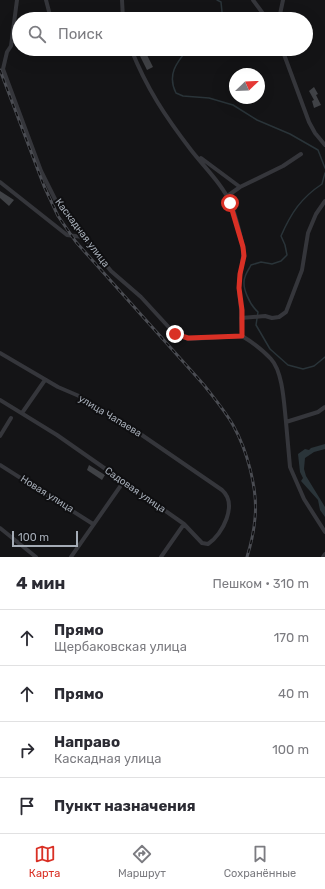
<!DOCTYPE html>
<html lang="ru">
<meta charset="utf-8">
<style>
:root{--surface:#fff;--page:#f2f2f3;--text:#2b2b33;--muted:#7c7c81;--line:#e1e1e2;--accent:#d93025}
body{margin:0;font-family:Rubik,sans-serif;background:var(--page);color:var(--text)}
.compass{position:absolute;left:229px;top:68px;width:36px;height:36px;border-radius:50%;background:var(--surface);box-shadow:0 4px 16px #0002;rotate:67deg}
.scale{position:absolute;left:12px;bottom:10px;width:66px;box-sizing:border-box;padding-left:4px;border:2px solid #a5acb6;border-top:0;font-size:11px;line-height:14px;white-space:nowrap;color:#a5acb6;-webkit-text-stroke:3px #0f0f11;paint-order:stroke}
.stop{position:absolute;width:12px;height:12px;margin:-9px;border:3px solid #d93025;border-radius:50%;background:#fff}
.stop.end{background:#d93025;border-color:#fff;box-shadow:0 1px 4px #0008}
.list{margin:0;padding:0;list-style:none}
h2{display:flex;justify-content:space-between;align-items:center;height:52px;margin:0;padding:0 16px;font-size:17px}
h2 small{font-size:13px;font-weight:400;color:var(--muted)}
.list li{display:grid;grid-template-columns:26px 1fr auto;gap:12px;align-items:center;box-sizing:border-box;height:56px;padding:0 16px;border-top:1px solid var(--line)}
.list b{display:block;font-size:15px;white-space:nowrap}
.list p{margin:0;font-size:13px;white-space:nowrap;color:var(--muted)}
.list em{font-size:13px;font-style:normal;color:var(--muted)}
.icon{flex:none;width:22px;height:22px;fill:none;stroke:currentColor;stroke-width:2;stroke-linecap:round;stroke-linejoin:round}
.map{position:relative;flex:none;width:325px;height:557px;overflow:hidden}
.search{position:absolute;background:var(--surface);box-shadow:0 4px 16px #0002;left:12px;right:12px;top:12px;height:44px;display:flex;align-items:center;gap:10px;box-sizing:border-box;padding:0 14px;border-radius:22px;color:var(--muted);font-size:15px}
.sheet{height:276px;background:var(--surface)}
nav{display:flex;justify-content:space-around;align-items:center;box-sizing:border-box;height:56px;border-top:1px solid var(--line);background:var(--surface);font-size:11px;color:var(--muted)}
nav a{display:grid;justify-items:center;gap:2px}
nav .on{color:var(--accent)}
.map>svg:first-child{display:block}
.water{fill:#2a3439}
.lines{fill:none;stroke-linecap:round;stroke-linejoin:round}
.stream{stroke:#2a3439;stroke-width:1.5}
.building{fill:#404246}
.minor{stroke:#35363b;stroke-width:4}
.rail-casing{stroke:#4a4c52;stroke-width:3}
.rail{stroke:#0f0f11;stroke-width:1.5;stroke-dasharray:4.5;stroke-linecap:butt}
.route{stroke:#d93025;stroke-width:5}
.labels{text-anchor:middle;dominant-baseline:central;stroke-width:4;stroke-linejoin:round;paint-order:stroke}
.street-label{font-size:10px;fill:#a5acb6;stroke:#0f0f11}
</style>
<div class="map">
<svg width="325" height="557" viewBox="0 0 325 557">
<rect width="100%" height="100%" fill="#141416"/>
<path class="water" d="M325,444V449L314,452L305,458L304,469L306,476L325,507V517L320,510L318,500L301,481L303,478L300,472L298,454L305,449L309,450L311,448Z"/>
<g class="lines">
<path class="stream" d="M217,0L221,2L222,12L219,19
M188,49C176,63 167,75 176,93L183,96L209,98L233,105L257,120L290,134L318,150L325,168
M325,173L322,184C301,198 291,213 281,236L285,245L287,255L281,261L272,264L261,262L251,265C249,269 246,273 245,277C241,287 250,305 258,312L256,325L270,349L288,365L303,369L314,366L325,357"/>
</g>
<path class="building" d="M144,49L153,67L147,70L138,52Z
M314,87L318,94L316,95L321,105L314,108L312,101L314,100L309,91Z
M0,191L14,200L9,206L0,198Z
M89,465L105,475L102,480L87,470Z"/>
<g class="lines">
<path class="minor" d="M17,0L11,46L7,52L3,69L41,171L58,205L111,271L141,297L175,334L188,339L242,336
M46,0L51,19
M122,0L123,19
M253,0L267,19
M279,19L283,0
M131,49C147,89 165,116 191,150C205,168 222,184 231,204C235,214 245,248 243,257C242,268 239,277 239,287C239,298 242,307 241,318
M282,49L309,122L315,133L325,145
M201,158L240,187
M0,182L67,235L83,237
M226,197L240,187L283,166L301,154
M325,201L316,214L308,233L302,270L286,312L279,317L272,318L265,316L241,318L242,336C252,342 263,350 271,359C283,372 284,404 286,422L318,412L325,407
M0,353L58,387L79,396L136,431L222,490C238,504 223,534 208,544L202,543L184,524L160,507L57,435L0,400
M22,413L45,380
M286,422L290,467L304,499L325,532
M0,436L11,418
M0,465L93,524
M0,528L36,557
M71,557L124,481
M161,557L184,524
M323,557L325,554"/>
<defs>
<path id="rail" d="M0,70L44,186L58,216L76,242L204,385C214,398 225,411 233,425C247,450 258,489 255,518C254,531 251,544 247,557"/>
</defs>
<use href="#rail" class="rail-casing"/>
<use href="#rail" class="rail"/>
</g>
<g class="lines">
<path class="route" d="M175,334L188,338L242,336V310L239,288L240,274L244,256L243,247L230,203"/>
</g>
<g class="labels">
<g class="street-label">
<text transform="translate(82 233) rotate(53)">Каскадная улица</text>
<text transform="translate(110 416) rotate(31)">улица Чапаева</text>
<text transform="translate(135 490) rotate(35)">Садовая улица</text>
<text transform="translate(47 494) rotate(32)">Новая улица</text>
</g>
</g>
</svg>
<svg class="compass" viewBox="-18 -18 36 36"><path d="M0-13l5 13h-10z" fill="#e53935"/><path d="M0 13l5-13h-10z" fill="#7c7c81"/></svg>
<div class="scale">100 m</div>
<div class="stop" style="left:230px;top:203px"></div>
<div class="stop end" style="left:175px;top:334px"></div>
<div class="search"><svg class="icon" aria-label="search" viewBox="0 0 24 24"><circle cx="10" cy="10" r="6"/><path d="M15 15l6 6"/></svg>Поиск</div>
</div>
<section class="sheet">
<h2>4 мин<small>Пешком · 310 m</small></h2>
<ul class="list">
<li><svg class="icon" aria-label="ahead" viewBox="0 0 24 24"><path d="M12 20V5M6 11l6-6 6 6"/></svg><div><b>Прямо</b><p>Щербаковская улица</p></div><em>170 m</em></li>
<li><svg class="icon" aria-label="ahead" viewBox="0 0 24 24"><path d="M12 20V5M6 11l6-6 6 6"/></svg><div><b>Прямо</b></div><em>40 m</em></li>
<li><svg class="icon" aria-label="right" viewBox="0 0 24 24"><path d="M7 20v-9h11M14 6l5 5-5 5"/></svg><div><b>Направо</b><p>Каскадная улица</p></div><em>100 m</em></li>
<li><svg class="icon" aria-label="arrive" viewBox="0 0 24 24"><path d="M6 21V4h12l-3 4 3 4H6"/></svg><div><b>Пункт назначения</b></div></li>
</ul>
</section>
<nav>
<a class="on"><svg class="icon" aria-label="map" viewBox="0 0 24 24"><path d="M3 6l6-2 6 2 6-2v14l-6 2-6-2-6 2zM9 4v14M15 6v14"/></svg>Карта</a>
<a><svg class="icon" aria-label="directions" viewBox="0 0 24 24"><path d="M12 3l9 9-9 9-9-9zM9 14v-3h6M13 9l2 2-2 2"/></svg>Маршрут</a>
<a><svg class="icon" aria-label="saved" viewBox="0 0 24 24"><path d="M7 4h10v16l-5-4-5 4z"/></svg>Сохранённые</a>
</nav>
